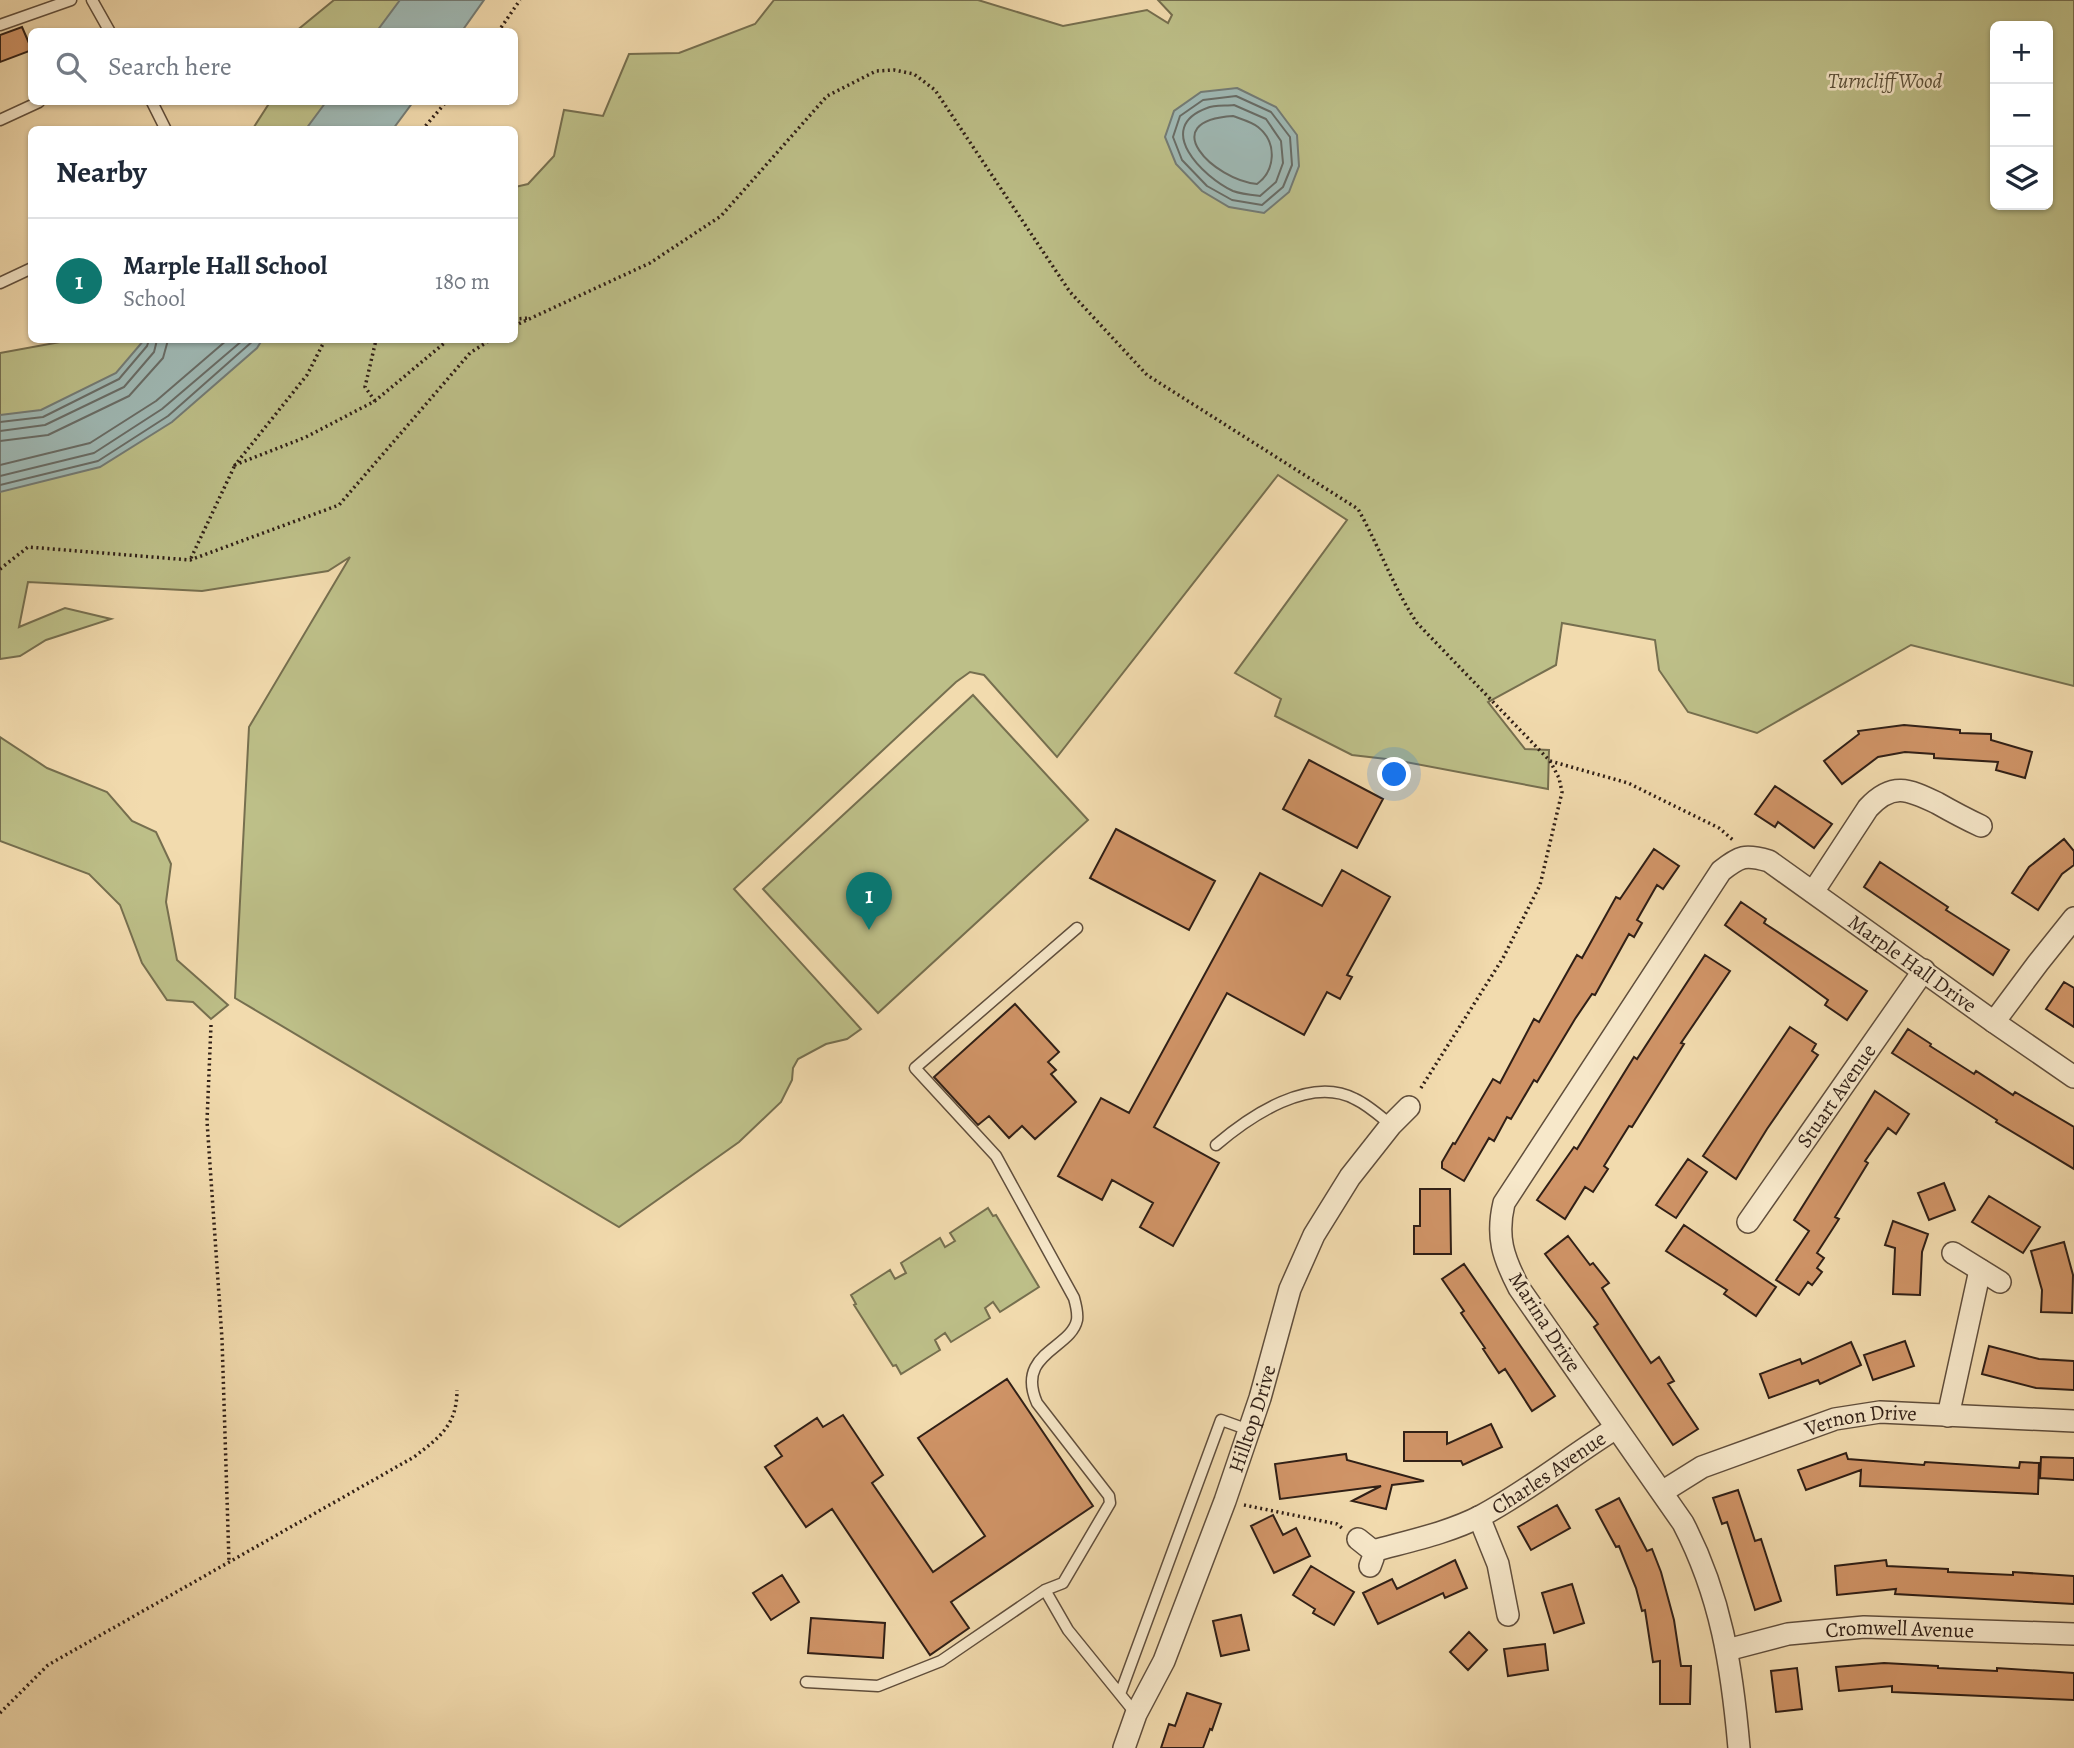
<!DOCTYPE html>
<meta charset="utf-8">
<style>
:root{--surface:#fff;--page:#f2f2f3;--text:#1f2937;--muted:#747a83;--line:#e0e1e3;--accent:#0f766e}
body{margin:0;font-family:Alegreya,serif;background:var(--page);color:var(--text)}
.controls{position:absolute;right:21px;top:21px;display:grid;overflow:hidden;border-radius:10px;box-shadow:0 2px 5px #0004}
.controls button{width:63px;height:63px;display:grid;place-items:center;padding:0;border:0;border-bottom:2px solid var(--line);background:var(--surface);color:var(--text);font:35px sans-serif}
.you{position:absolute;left:1395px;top:775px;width:24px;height:24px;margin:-18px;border:5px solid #fff;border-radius:50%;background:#1a73e8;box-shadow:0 0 0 10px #1a73e833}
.badge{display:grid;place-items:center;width:46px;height:46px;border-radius:50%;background:var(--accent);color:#fff;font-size:23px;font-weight:700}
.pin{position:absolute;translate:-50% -58px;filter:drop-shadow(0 2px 4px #0008)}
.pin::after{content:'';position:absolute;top:37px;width:24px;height:21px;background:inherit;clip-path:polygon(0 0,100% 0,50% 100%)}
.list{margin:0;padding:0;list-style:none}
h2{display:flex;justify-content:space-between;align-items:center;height:91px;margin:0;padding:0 28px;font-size:30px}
h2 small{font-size:23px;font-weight:400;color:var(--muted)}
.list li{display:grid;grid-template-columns:46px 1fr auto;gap:21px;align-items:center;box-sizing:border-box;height:126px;padding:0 28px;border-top:2px solid var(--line)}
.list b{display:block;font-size:26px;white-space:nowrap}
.list p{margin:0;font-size:23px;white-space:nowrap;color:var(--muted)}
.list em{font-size:23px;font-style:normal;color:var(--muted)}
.icon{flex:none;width:38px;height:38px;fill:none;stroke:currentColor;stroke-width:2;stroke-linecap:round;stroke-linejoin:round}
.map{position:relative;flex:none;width:2074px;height:1748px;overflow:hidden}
.search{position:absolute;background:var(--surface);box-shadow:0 2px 5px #0004;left:28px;top:28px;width:490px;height:77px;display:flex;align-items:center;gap:18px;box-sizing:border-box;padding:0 24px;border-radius:10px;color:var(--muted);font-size:26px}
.panel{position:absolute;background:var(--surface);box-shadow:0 2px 5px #0004;left:28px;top:126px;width:490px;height:217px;border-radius:10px}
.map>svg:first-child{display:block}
.green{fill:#bdbf88;stroke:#766f4f;stroke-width:2;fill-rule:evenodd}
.water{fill:#9fb9b5;stroke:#737b75;stroke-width:2}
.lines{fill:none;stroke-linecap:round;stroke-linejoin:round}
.shore{stroke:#686c66;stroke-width:2}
.building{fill:#d09467;stroke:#301f16;stroke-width:2}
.service-casing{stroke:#604e3c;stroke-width:13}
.minor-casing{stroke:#604e3c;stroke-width:24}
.path{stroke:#301f16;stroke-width:3.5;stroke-dasharray:2 3.5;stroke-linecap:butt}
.service{stroke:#f7e8ca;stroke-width:10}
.minor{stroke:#f7e8ca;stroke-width:21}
.labels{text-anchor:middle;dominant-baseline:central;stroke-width:5;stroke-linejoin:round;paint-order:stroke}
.park-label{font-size:21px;font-style:italic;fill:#5a4f38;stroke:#f7e8ca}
.street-label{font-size:21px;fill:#301f16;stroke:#f7e8ca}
</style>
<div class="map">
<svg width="2074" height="1748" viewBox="0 0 2074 1748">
<rect width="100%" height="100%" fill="#f2dbae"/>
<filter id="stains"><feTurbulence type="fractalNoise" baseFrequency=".00286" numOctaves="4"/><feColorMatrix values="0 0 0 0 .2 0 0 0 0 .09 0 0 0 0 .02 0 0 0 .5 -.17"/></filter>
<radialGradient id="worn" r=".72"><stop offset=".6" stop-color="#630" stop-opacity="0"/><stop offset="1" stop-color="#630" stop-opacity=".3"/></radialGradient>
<path class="green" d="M334,0H448L425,31L295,32Z
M774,0H978L1063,26L1147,10L1168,23L1172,15L1158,0H2074V686L1911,645L1757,733L1688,712L1659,670L1655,640L1562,623L1556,665L1488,702L1525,749L1549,750L1548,789L1395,760L1352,755L1275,716L1281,699L1235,673L1347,520L1278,475L1057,757L984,675L970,672L956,682L734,889L861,1029L847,1039L826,1044L798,1059L793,1068L792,1080L781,1102L739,1142L619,1227L235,998L249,727L350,557L328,571L202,591L28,582L19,627L65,608L111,619L46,640L20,656L0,659V353L71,340H514L515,187L528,184L554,156L564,110L603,116L629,54L679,53L755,24ZM1995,26H2048V205H1995Z
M270,102H376L388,130H252Z
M973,695L1088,820L878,1013L763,889Z
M0,737L47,768L107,792L132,821L156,832L171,864L166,902L177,960L228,1005L211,1019L193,1002L167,1000L142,963L120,905L89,874L0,841Z
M988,1208L993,1216L996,1215L1039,1287L1000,1312L993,1302L985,1308L990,1318L951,1342L945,1333L935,1340L940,1350L901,1374L896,1365L893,1366L854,1305L856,1304L851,1295L890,1270L895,1279L906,1273L901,1263L940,1238L945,1247L955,1241L950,1233Z"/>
<path class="water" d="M400,0H484L462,31H377Z
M1237,88L1276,107L1297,135L1299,166L1289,192L1264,213L1229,207L1202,191L1176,164L1165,137L1174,111L1201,92Z
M326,102H413L393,129H306Z
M144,340H262L257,348L172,422L100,467L0,492V415L41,410L116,373Z"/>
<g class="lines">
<path class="shore" d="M1236,96L1271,112L1290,137L1292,165L1283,187L1262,205L1232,200L1207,186L1182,160L1173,137L1180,116L1203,100Z
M1234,105L1266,119L1281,141L1283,163L1276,182L1260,196C1251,195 1241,194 1233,191C1203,177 1153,128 1207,108C1214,105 1226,106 1234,105Z
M1233,116C1241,119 1252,122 1258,127C1278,143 1275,171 1257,184C1214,180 1154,121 1233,116Z
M0,422L43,417L119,379L147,346L149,340
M0,431L45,425L124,387L154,352L157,340
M0,441L48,435L129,396L163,358L168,340
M0,465L90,443L156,401L227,340
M0,476L94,453L162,409L243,340
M0,485L98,461L168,416L254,340"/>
</g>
<path class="building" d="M22,27L32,50L0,62V35Z
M1904,725L1960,730V733L1991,734V740L2032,752L2025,778L1996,770L1998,762L1934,758V754L1905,752L1878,757L1842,784L1824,761L1859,734L1858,731Z
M1309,760L1383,799L1357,848L1283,809Z
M1775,786L1832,824L1814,848L1778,822L1775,827L1755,814Z
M1116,829L1215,881L1189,930L1090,878Z
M2064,839L2074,851V865L2062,874L2038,910L2012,893L2029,867Z
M1654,849L1679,866L1663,889L1657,885L1637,920L1642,923L1634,937L1629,934L1595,995L1592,994L1575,1019L1537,1082L1534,1080L1511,1119L1507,1117L1494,1141L1489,1138L1464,1181L1442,1168V1162L1453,1143L1455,1144L1493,1079L1500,1083L1534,1019L1539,1022L1577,955L1582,958L1616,897L1620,899Z
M1880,862L1948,907L1946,910L2009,950L1993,975L1864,887Z
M1342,870L1390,897L1347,975L1352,977L1340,999L1327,992L1304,1035L1227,993L1154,1127L1219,1163L1173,1246L1140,1227L1153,1203L1112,1180L1102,1200L1058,1176L1101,1098L1129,1113L1260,873L1322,906Z
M1741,902L1766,919L1764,923L1867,991L1847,1020L1825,1005L1828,1000L1725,925Z
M1705,955L1730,971L1681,1043L1684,1044L1632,1127L1629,1126L1604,1166L1608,1169L1593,1192L1585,1187L1565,1219L1537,1200L1574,1147L1577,1149L1634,1057L1637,1059Z
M2064,982L2074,988V1027L2046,1009Z
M1015,1004L1059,1052L1048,1062L1056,1070L1051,1074L1076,1102L1035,1139L1022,1126L1009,1138L989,1116L978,1125L934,1077Z
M1790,1027L1816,1044L1812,1051L1818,1055L1767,1129L1736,1179L1703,1156Z
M1908,1029L1931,1044L1930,1046L1974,1074L1976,1071L2013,1095L2015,1092L2074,1127V1169L1996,1122L1997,1120L1892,1053Z
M1875,1091L1909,1114L1896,1134L1888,1128L1865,1161L1868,1163L1835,1217L1839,1219L1817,1253L1824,1258L1817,1268L1822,1272L1812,1285L1808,1282L1799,1295L1776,1280L1809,1231L1794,1220Z
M1688,1159L1707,1172L1676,1218L1656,1205Z
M1944,1183L1955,1210L1929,1220L1918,1193Z
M1420,1189H1450L1451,1254H1414V1226H1420Z
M1989,1196L2040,1227L2023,1253L1972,1222Z
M1893,1221L1928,1234L1922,1252L1920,1295L1893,1294L1895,1248L1885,1245Z
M1684,1225L1776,1287L1756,1316L1724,1294L1727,1290L1666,1251Z
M1568,1236L1590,1265L1593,1263L1609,1283L1602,1288L1651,1363L1659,1357L1674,1381L1668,1384L1698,1429L1673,1445L1594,1327L1598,1324L1545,1254Z
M2064,1242L2073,1275L2072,1313L2041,1312L2042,1290L2031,1251Z
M1464,1264L1555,1396L1532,1411L1505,1369L1499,1373L1483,1349L1485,1348L1461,1313L1464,1311L1442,1279Z
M1905,1341L1914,1366L1873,1380L1864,1355Z
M1851,1342L1861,1365L1820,1384L1818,1380L1769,1398L1760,1374L1800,1359L1802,1364Z
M1989,1346L2039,1359L2074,1361V1390L2036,1388L1982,1374Z
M1007,1379L1093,1506L951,1602L969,1628L930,1655L832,1509L806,1527L765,1467L782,1456L775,1446L817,1418L823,1427L843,1415L883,1475L872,1483L933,1572L985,1536L918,1438Z
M1491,1424L1502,1447L1463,1465L1461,1461H1404V1432H1447V1444Z
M1846,1453L1848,1459L1924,1465L1925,1462L2019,1468L2020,1462L2039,1463L2038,1494L1860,1486L1861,1470L1806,1490L1798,1470Z
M1346,1454L1347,1460L1424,1481L1392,1485L1386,1509L1352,1501L1381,1486L1280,1499L1275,1464Z
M2041,1457L2074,1458V1480L2040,1478Z
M1738,1490L1755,1541L1761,1539L1781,1601L1755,1610L1727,1522L1722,1524L1713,1498Z
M1619,1498L1647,1551L1652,1549L1661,1572L1674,1620L1681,1666H1691L1690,1704H1660V1661L1653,1662L1645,1610L1642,1611L1636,1588L1619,1546L1616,1547L1596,1510Z
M1557,1505L1570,1528L1531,1550L1518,1527Z
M1273,1515L1283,1535L1296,1528L1310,1556L1274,1573L1251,1526Z
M1455,1560L1467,1588L1445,1598L1443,1593L1378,1624L1363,1593L1392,1579L1397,1589Z
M1886,1560L1887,1566L1948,1569V1572L2013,1575V1572L2074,1576V1604L1895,1594L1896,1589L1837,1595L1835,1566Z
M1311,1566L1354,1592L1334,1625L1313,1613L1315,1609L1293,1595Z
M782,1575L799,1602L771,1620L753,1593Z
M1572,1584L1584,1623L1554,1633L1542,1593Z
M1241,1615L1249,1650L1221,1656L1213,1621Z
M811,1618L885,1623L883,1658L808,1653Z
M1469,1632L1487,1650L1468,1670L1450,1652Z
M1545,1644L1548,1670L1508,1676L1504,1649Z
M1884,1663L1938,1666V1668L1997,1671V1668L2074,1673V1700L1892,1692V1686L1839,1691L1836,1667Z
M1797,1668L1802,1709L1776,1712L1771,1671Z
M1187,1693L1221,1704L1212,1730L1210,1729L1203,1748H1161L1169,1724L1175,1726Z"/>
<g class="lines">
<defs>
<path id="service" d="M92,0L110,32
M0,25L71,0
M152,102L166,130
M0,120L39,102
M0,283L32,268
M1216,1145C1250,1116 1310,1075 1355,1099C1368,1105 1380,1116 1391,1125
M1045,1590L1068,1630L1136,1714
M806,1682L878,1686L941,1661L1045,1590L1063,1583L1110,1503L1109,1496L1037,1403C1015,1353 1071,1349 1077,1320C1078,1313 1076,1305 1074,1298L996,1156L915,1068L1077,928
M1120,1694L1221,1420L1249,1430"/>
<g id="minor">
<path d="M1813,892L1868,808C1892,782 1908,789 1937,803C1951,811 1966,819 1981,826"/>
<path d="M1994,1022L2038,963L2074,918"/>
<path id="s1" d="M1748,1222L1924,970"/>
<path d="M1953,1253L2000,1282"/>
<path d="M1948,1416L1980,1270"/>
<path id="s2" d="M1662,1492L1702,1467L1835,1419L1880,1412L2074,1421"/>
<path d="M1479,1517L1498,1564L1508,1615"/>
<path d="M1358,1539L1373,1551V1558L1370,1566"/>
<path id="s3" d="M1373,1551C1409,1541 1448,1533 1481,1516C1528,1491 1571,1456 1616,1428"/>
<path id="s4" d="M1727,1650L1788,1634L1864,1627L2074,1634"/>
<path id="s5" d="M1124,1748L1136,1714L1164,1661L1225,1501L1260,1398L1290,1289L1314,1235L1350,1177L1391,1125L1409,1107"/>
<path id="s6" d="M1739,1748C1732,1667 1721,1596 1683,1523L1519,1288C1503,1257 1496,1237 1504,1203L1721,871C1740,856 1745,854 1769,861L1994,1022L2074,1077"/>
</g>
</defs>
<use href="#service" class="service-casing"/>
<use href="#minor" class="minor-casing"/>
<path class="path" d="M498,32L520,0
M422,130L446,102
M514,319L530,318
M514,326L650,263L721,216L827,96L876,71L894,70L914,74L935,90L1070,292L1147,375L1358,509C1379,546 1393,587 1417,623L1550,761L1559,778L1562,792L1540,885L1503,958L1419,1091
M325,340L307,375L235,465L306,437L375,401L448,340
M375,401L365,387L376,340
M191,558L235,465
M0,569L28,547L190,560L339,505L470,353L490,340
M1550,761L1628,783L1719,828L1733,840
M211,1025L207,1121L222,1339L229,1562
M1244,1505L1337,1524L1342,1528
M0,1713L48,1665L414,1457C440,1437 457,1425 457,1390"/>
<use href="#service" class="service"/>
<use href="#minor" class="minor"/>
</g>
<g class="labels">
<g class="park-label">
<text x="1885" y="81">Turncliff Wood</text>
</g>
<g class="street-label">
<text stroke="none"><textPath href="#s6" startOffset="1234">Marple Hall Drive</textPath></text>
<text stroke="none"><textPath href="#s1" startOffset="154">Stuart Avenue</textPath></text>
<text transform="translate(1545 1322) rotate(57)">Marina Drive</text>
<text stroke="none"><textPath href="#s5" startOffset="354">Hilltop Drive</textPath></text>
<text stroke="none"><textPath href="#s2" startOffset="214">Vernon Drive</textPath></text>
<text stroke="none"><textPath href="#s3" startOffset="194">Charles Avenue</textPath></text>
<text stroke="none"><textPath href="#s4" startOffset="175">Cromwell Avenue</textPath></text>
</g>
</g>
<rect width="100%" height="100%" filter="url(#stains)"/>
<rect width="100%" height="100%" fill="url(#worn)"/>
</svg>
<div class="controls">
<button>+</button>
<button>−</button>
<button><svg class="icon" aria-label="layers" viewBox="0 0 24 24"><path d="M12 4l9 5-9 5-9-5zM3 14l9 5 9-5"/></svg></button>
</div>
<div class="you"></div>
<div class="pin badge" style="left:869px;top:930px">1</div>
<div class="search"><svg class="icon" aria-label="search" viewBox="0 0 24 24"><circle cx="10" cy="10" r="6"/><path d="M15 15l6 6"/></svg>Search here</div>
<section class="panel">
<h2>Nearby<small></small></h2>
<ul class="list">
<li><span class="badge">1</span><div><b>Marple Hall School</b><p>School</p></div><em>180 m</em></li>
</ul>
</section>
</div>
